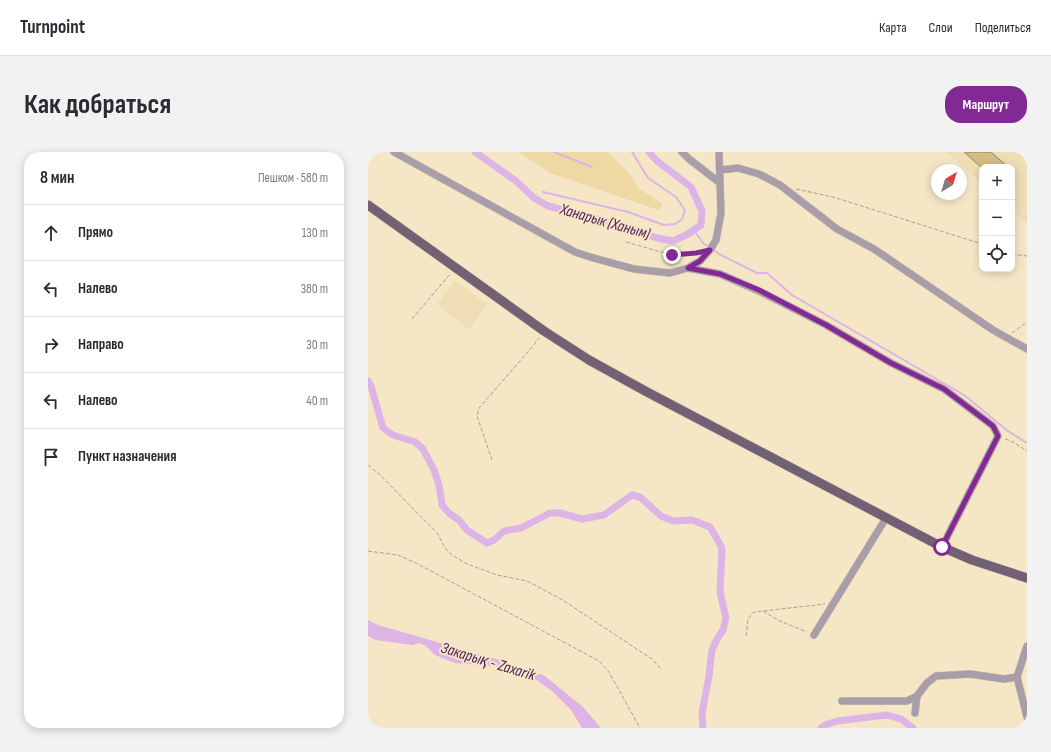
<!DOCTYPE html>
<html lang="ru">
<meta charset="utf-8">
<style>
:root{--surface:#fff;--page:#f2f2f3;--text:#2b2b33;--muted:#7c7c81;--line:#e1e1e2;--accent:#832995}
body{margin:0;font-family:"Sofia Sans Condensed",sans-serif;background:var(--page);color:var(--text)}
.controls{position:absolute;right:12px;top:12px;display:grid;overflow:hidden;border-radius:8px;box-shadow:0 2px 10px #0003}
.controls button{width:36px;height:36px;display:grid;place-items:center;padding:0;border:0;border-bottom:1px solid var(--line);background:var(--surface);color:var(--text);font:20px sans-serif}
.compass{position:absolute;left:563px;top:12px;width:36px;height:36px;border-radius:50%;background:var(--surface);box-shadow:0 2px 10px #0003;rotate:38deg}
.stop{position:absolute;width:12px;height:12px;margin:-9px;border:3px solid #832995;border-radius:50%;background:#fff}
.stop.end{background:#832995;border-color:#fff;box-shadow:0 1px 4px #0008}
.list{margin:0;padding:0;list-style:none}
h2{display:flex;justify-content:space-between;align-items:center;height:52px;margin:0;padding:0 16px;font-size:17px}
h2 small{font-size:13px;font-weight:400;color:var(--muted)}
.list li{display:grid;grid-template-columns:26px 1fr auto;gap:12px;align-items:center;box-sizing:border-box;height:56px;padding:0 16px;border-top:1px solid var(--line)}
.list b{display:block;font-size:15px;white-space:nowrap}
.list em{font-size:13px;font-style:normal;color:var(--muted)}
.icon{flex:none;width:22px;height:22px;fill:none;stroke:currentColor;stroke-width:2;stroke-linecap:round;stroke-linejoin:round}
.map{position:relative;flex:none;width:659px;height:576px;overflow:hidden;border-radius:16px}
header{display:flex;align-items:center;gap:24px;box-sizing:border-box;height:56px;padding:0 20px;background:var(--surface);border-bottom:1px solid var(--line)}
header strong{font-size:19px}
nav{display:flex;gap:22px;margin-inline-start:auto;font-size:14px}
.intro{display:flex;align-items:center;justify-content:space-between;box-sizing:border-box;height:96px;padding:0 24px}
h1{margin:0;font-size:28px}
.button{padding:10px 18px;border-radius:16px;background:var(--accent);color:#fff;font-size:14px;font-weight:700}
main{display:flex;gap:24px;padding:0 24px}
aside{flex:1;background:var(--surface);border-radius:16px;box-shadow:0 2px 10px #0003}
.map>svg:first-child{display:block}
.built{fill:#eeddb5}
.green{fill:#eed9a4}
.water{fill:#ddb4e5}
.lines{fill:none;stroke-linecap:round;stroke-linejoin:round}
.stream{stroke:#ddb4e5;stroke-width:2}
.canal{stroke:#ddb4e5;stroke-width:7}
.building{fill:#d4bd83;stroke:#918566}
.minor-casing{stroke:#cfc2a5;stroke-width:8}
.major-casing{stroke:#cfc2a5;stroke-width:10}
.path{stroke:#aa9f86;stroke-width:1;stroke-dasharray:4 2;stroke-linecap:butt}
.minor{stroke:#a89eaa;stroke-width:7}
.major{stroke:#726075;stroke-width:9}
.route{stroke:#832995;stroke-width:5}
.labels{text-anchor:middle;dominant-baseline:central;stroke-width:4;stroke-linejoin:round;paint-order:stroke}
.water-label{font-size:16px;font-style:italic;fill:#52215b;stroke:#f5e7c6}
</style>
<header>
<strong>Turnpoint</strong>
<nav><a>Карта</a><a>Слои</a><a>Поделиться</a></nav>
</header>
<div class="intro"><h1>Как добраться</h1><a class="button">Маршрут</a></div>
<main>
<aside>
<h2>8 мин<small>Пешком · 580 m</small></h2>
<ul class="list">
<li><svg class="icon" aria-label="ahead" viewBox="0 0 24 24"><path d="M12 20V5M6 11l6-6 6 6"/></svg><div><b>Прямо</b></div><em>130 m</em></li>
<li><svg class="icon" aria-label="left" viewBox="0 0 24 24"><path d="M17 20v-9H6M10 6l-5 5 5 5"/></svg><div><b>Налево</b></div><em>380 m</em></li>
<li><svg class="icon" aria-label="right" viewBox="0 0 24 24"><path d="M7 20v-9h11M14 6l5 5-5 5"/></svg><div><b>Направо</b></div><em>30 m</em></li>
<li><svg class="icon" aria-label="left" viewBox="0 0 24 24"><path d="M17 20v-9H6M10 6l-5 5 5 5"/></svg><div><b>Налево</b></div><em>40 m</em></li>
<li><svg class="icon" aria-label="arrive" viewBox="0 0 24 24"><path d="M6 21V4h12l-3 4 3 4H6"/></svg><div><b>Пункт назначения</b></div></li>
</ul>
</aside>
<div class="map">
<svg width="659" height="576" viewBox="0 0 659 576">
<rect width="100%" height="100%" fill="#f5e7c6"/>
<path class="built" d="M578,0H659V71L644,58V15H614V31Z
M87,129L119,152L101,178L69,152Z"/>
<path class="green" d="M150,0H240L260,20L270,36L295,52L290,58L182,21Z"/>
<path class="water" d="M0,468L10,473L135,509L177,524L215,555L233,576H214L203,558L185,540L169,528L134,515L87,511L67,503L58,494L51,491L44,493L8,488L0,484Z"/>
<g class="lines">
<path class="stream" d="M186,0L224,15
M175,40L260,60L296,73L307,72L314,67L317,58L308,45L280,26L264,0
M326,78L335,91L341,95
M345,97L351,102L389,121H399L424,143L596,243L640,279L659,291"/>
<path class="canal" d="M107,0L148,29L166,46L180,54L259,75L289,86L305,89L320,82L333,73L334,59L323,35L289,9L281,0
M0,229L3,234L15,276L25,283L47,290L55,297L66,318L71,333L74,353L82,362L91,368L99,378L119,391L126,388L136,379L153,376L182,361H192L214,367L236,363L264,343L272,345L293,364L305,369L324,368L342,375L348,385L354,396L352,440L358,466L355,478L348,489L344,498L341,524L334,561L335,576
M453,576L457,573L469,569L519,563L533,567L545,576"/>
</g>
<path class="building" d="M596,0H623L640,15H613Z"/>
<g class="lines">
<defs>
<path id="minor" d="M26,0L207,100L222,105L266,117L302,121L320,116L332,109L342,98L348,88L353,61L351,0
M314,0L321,7L352,31
M352,18L370,16L391,22L412,33L469,77L506,97L625,178L659,197
M320,116L352,122L391,139L458,173L523,211L576,237L625,274L630,284L574,395
M446,483L518,366
M659,494L649,525L659,565
M474,549H539L549,544L559,531L568,524L602,522L636,527L649,525
M547,561L549,544"/>
<path id="major" d="M0,53L176,179L221,208L279,240L574,395L604,408L659,426"/>
</defs>
<use href="#minor" class="minor-casing"/>
<use href="#major" class="major-casing"/>
<path class="path" d="M428,37L465,45L614,92
M258,90L304,103L331,100
M644,101L651,103L659,104
M44,167L83,121
M644,181L659,170
M637,287L645,290L659,299
M124,308L109,264L111,256L165,194L171,186
M0,313L11,322L69,381L77,396L84,403L99,412L129,423L159,429L193,447L284,507L293,517
M0,399L30,403L50,412L231,509L241,520L272,576
M395,459L412,469L439,480
M378,484L380,467L386,460L457,452"/>
<use href="#minor" class="minor"/>
<use href="#major" class="major"/>
</g>
<g class="lines">
<path class="route" d="M304,103L328,101L342,98L332,109L320,116L352,122L391,138L458,173L523,211L576,237L625,274L630,284L574,395"/>
</g>
<g class="labels">
<g class="water-label">
<text transform="translate(237 70) rotate(16)">Ханарык (Ханым)</text>
<text transform="translate(120 510) rotate(17)">Закарық - Zaxarik</text>
</g>
</g>
</svg>
<div class="controls">
<button>+</button>
<button>−</button>
<button><svg class="icon" aria-label="locate" viewBox="0 0 24 24"><circle cx="12" cy="12" r="6"/><path d="M12 2v4M12 18v4M2 12h4M18 12h4"/></svg></button>
</div>
<svg class="compass" viewBox="-18 -18 36 36"><path d="M0-13l5 13h-10z" fill="#e53935"/><path d="M0 13l5-13h-10z" fill="#7c7c81"/></svg>
<div class="stop" style="left:574px;top:395px"></div>
<div class="stop end" style="left:304px;top:103px"></div>
</div>
</main>
